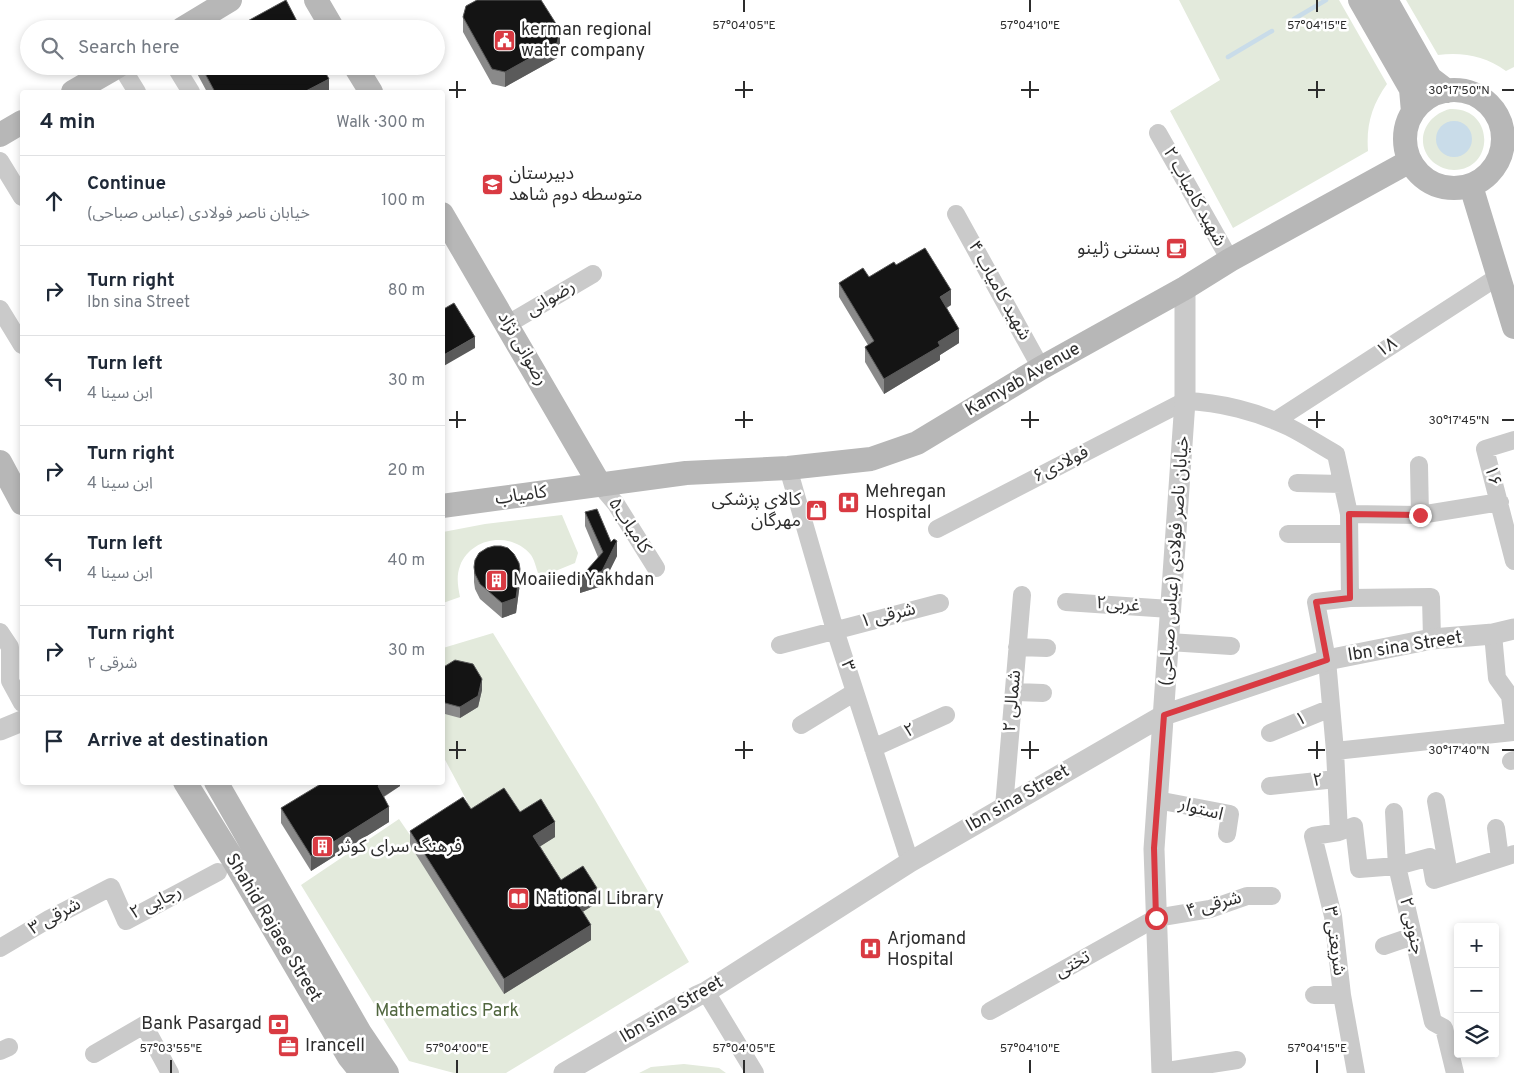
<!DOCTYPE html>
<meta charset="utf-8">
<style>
:root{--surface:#fff;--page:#f2f2f3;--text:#1f2937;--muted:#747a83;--line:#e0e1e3}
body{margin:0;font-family:Overpass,"Noto Sans Arabic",sans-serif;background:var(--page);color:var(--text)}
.controls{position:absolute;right:15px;bottom:15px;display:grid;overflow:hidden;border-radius:5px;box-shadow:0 2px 8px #0003}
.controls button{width:45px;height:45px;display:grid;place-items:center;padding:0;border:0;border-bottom:1px solid var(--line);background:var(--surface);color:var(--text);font:25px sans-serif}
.stop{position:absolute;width:15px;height:15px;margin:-11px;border:4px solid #d93a42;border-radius:50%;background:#fff}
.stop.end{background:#d93a42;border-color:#fff;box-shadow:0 1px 5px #0008}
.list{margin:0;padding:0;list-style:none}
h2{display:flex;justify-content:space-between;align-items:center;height:65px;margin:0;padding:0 20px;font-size:21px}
h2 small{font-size:16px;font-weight:400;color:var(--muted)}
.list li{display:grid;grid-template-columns:32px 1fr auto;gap:15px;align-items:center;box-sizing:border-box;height:90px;padding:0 20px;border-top:1px solid var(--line)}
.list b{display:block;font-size:19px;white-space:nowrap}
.list p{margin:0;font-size:16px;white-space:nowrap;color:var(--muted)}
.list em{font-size:16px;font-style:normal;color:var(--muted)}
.icon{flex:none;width:28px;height:28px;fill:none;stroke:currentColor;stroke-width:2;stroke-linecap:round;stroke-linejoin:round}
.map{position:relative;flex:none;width:1514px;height:1073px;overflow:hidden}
.search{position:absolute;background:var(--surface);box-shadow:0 2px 8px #0003;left:20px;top:20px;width:425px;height:55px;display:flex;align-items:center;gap:12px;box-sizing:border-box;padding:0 18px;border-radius:28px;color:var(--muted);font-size:19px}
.panel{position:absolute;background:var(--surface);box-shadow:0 2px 8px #0003;left:20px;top:90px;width:425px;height:695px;border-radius:5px}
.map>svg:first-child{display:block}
.green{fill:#e3eadc}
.water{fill:#c9dce9}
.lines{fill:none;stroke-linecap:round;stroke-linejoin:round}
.stream{stroke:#c9dce9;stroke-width:4.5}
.minor{stroke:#cacaca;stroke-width:18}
.tertiary{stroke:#cacaca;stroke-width:21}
.secondary{stroke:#b7b7b7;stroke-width:24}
.wall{fill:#8a8a8a}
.shaded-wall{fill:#5a5a5a}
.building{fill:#141414;stroke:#5a5a5a}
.route{stroke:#d93a42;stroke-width:6}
.ticks{fill:none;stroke:#2d2d2d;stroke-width:2}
.labels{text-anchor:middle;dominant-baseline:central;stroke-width:5;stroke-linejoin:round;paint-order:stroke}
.poi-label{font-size:18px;fill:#2d2d2d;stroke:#fff;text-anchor:start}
.street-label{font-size:18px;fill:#2d2d2d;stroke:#fff}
.park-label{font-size:18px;fill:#50663e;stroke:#fff}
.ticks-label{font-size:12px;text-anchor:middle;fill:#2d2d2d;stroke:#fff;stroke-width:5;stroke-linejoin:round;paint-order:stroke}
</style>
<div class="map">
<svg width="1514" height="1073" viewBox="0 0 1514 1073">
<rect width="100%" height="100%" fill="#fff"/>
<path class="green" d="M1179,0H1339L1387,84C1372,105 1366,125 1368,151L1233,228L1170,111L1220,80Z
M1406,0H1514V67L1506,71C1485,56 1463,52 1438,55Z
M1450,109C1495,107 1495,170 1454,170C1447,170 1439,167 1433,162C1413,143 1425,115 1450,109Z
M562,515L578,553L575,563L553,572L538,573C536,567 534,559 531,555C511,531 471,537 460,566C456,576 458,587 460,597L443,603V532L485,524Z
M493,633L595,800L689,962L506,1073H454L409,1061L301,885L399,819L410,835L467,801L443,756V648Z
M684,1064L719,1068L726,1073H639L651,1067Z"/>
<path class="water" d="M1436 139a18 18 0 1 1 36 0a18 18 0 1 1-36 0Z"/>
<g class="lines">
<path class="stream" d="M1294,19L1326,0
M1228,57L1272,31"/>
<path class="minor" d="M121,66L137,92
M175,66L191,92
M1158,133L1230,260
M0,161L22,197
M956,214L1041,368
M0,309L22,345
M508,324L593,274
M1275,421L1499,276
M1514,440L1485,449L1514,561
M1419,465L1420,515
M788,468L835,630L910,862
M1297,483L1342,484
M600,485L616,504L656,568
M1349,514L1420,515L1500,502
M937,529L1185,401C1220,402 1258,412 1289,427C1305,435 1320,445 1336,454L1349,514L1350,598L1316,602L1327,660L1335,751L1339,832
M1288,534H1349
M1350,598L1431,597L1432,639
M1066,602L1170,609
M0,632L10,647V681L22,703
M1493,634L1497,678L1510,696L1514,729
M1169,642L1231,646
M780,645L940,603
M1017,647L1047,648
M1014,692L1043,693
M801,725L855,692
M1270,733L1331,708
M873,748L946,715
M1335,751L1514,732
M1511,761L1514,760
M1270,786L1336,779
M1157,800L1230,814L1227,834
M1436,801L1449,875
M1004,807L1022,595
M1394,812L1397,866L1430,857L1434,880L1514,854
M1496,828L1500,858
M1384,946L1413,936
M0,948L49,919L111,887L126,921L218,872
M706,992L755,1073
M1314,995H1342
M990,1011L1156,918L1210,909L1247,896H1272
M0,1051L9,1047
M94,1054L144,1025L170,1073
M1161,1072L1237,1060
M1356,1073L1342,995L1333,916L1313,836L1339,832L1354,826L1359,869L1397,866L1433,1022L1444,1028L1455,1073"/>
<path class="tertiary" d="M0,730L22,721
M564,1073L697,996L706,992L910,862L1164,715L1327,660L1432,639L1493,634L1514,629
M1162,1073L1154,849L1185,401V288"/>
<path class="secondary" d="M316,0L333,29
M1360,0L1411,89L1413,112
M1386,0L1430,78L1447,91
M182,29L230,0
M355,66L371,92
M1405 139a49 49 0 1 1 98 0a49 49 0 1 1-98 0Z
M73,92L118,66
M0,135L22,122
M1471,186L1514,327
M442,214L600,485
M0,462L22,503
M442,506L686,473L788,468L871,459L917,443L1041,368L1185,288L1230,260L1410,161
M185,782L234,861L349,1057L362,1073
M216,782L360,1033L387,1073"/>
</g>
<path class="wall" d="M463,17L560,45L557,58L505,87L492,84L463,32Z
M193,66H322L329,92H207Z
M896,265L951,305L947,308L959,343L940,355V360L884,394L865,362V347L868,345L839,297V283L869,277Z
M585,512L617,556L602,586L580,593L598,557L585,526Z
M474,567L520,583L516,613L502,618L480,599L475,589L474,582Z
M442,668L482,690L478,707L460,718L445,714L442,710Z
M400,782V786L384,797L389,822L311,871L281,823V808Z
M471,809L520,812L555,837L540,846L561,880L597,903L582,912L591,940L504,994L410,845V831Z"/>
<path class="shaded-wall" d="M560,30V45L557,58L505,87V72Z
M329,79V92H304Z
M951,290V305L940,311V297Z
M959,329V343L940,355V360L884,394V379L938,342Z
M475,337V348L442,367V356Z
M617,541V556L602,586L580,593V578Z
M520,569V583L516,613L502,618V603Z
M482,679V690L478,707L460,718V707Z
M383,782H400V786L378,800V786Z
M389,807V822L311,871V856Z
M555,822V837L533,851V836Z
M597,888V903L576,916V901Z
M591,925V940L504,994V979Z"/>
<path class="building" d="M286,0L301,29H233Z
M477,0H541L560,30L557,43L505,72L492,69L463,17L466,6Z
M201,66H322L329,79L304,92H215Z
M925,248L951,290L940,297L959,329L938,342L940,346L884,379L865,347L874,341L839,283L863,268L869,277L894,262L896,265Z
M454,303L475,337L442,356V310Z
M597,509L611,542L614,539L617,541L602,571L580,578L603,552L585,512Z
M494,546H501L508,548L514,554L519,563L520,569L516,598L502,603L480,584L475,574L474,567L475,560L479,553L487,548Z
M455,660L473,664L482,679L478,696L460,707L445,703L442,699V668Z
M324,782H383L378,786L389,807L311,856L281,808Z
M504,788L520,812L541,799L555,822L533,836L561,880L583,866L597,888L576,901L591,925L504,979L410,831L463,797L471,809Z"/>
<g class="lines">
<path class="route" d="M1156,918L1154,848L1164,715L1327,660L1316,602L1350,598L1349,514L1420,515"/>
</g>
<path class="ticks" d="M744,0V12M1030,0V12M1317,0V12M457,81V98M744,81V98M1030,81V98M1317,81V98M449,90H466M735,90H753M1021,90H1039M1308,90H1325M1502,90H1514M457,411V428M744,411V428M1030,411V428M1317,411V428M449,420H466M735,420H753M1021,420H1039M1308,420H1325M1502,420H1514M457,741V759M744,741V759M1030,741V759M1317,741V759M449,750H466M735,750H753M1021,750H1039M1308,750H1325M1502,750H1514M171,1060V1073M457,1060V1073M744,1060V1073M1030,1060V1073M1317,1060V1073"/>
<defs>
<symbol id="civic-square" viewBox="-11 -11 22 22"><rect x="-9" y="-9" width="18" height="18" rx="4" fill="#d93a42" stroke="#fff"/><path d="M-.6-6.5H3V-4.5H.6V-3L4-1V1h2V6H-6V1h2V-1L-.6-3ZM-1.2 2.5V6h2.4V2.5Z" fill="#fff"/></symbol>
<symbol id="school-square" viewBox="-11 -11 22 22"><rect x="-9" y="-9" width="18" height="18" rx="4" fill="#d93a42" stroke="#fff"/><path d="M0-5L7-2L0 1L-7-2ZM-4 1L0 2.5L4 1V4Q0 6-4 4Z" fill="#fff"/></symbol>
<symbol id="cafe-square" viewBox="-11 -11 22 22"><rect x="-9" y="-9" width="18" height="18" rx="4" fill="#d93a42" stroke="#fff"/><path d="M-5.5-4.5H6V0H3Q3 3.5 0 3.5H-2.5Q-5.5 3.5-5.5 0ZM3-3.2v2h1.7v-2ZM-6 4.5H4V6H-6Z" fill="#fff"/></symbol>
<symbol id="hospital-square" viewBox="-11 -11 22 22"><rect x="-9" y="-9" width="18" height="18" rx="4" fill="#d93a42" stroke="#fff"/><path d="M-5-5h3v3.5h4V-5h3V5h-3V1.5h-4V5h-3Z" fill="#fff"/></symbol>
<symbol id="shop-square" viewBox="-11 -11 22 22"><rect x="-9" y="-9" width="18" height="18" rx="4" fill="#d93a42" stroke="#fff"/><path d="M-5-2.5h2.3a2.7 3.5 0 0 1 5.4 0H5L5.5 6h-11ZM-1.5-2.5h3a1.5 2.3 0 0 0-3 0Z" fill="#fff"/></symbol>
<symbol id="building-square" viewBox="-11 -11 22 22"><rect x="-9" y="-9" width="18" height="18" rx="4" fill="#d93a42" stroke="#fff"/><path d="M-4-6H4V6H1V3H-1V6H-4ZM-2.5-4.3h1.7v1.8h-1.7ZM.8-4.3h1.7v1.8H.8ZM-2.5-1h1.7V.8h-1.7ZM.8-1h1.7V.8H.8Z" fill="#fff"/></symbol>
<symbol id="library-square" viewBox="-11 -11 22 22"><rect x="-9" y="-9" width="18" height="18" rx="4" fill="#d93a42" stroke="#fff"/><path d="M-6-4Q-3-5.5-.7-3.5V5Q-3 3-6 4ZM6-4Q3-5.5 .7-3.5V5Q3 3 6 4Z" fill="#fff"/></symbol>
<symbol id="bank-square" viewBox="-11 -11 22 22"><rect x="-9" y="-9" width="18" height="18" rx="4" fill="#d93a42" stroke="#fff"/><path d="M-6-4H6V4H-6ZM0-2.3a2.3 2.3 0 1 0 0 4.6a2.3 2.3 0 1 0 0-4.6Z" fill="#fff"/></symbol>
<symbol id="office-square" viewBox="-11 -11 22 22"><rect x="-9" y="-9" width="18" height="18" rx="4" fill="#d93a42" stroke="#fff"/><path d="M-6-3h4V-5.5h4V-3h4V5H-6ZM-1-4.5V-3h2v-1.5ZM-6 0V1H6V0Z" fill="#fff"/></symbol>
</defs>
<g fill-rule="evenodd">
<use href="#civic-square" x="492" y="28" width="25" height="25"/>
<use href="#school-square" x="480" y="172" width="25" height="25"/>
<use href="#cafe-square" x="1164" y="236" width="25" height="25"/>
<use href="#hospital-square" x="836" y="490" width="25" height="25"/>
<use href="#shop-square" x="804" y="498" width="25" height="25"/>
<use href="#building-square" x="484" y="568" width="25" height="25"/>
<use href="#building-square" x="310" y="834" width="25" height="25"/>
<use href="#library-square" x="506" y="886" width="25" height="25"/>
<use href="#hospital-square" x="858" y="936" width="25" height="25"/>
<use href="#bank-square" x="266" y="1012" width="25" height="25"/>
<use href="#office-square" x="276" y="1034" width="25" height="25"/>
</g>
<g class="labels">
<g class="poi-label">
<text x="521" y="30">kerman regional<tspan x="521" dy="21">water company</tspan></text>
<text x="509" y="174">دبیرستان<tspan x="509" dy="21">متوسطه دوم شاهد</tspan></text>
<text x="1160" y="249" text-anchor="end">بستنی ژلینو</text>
<text x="865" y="492">Mehregan<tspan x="865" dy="21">Hospital</tspan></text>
<text x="801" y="500" text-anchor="end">کالای پزشکی<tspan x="801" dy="21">مهرگان</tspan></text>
<text x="513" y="580">Moaiiedi Yakhdan</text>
<text x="338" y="847">فرهنگ سرای کوثر</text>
<text x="535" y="899">National Library</text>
<text x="887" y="939">Arjomand<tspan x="887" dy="21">Hospital</tspan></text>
<text x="262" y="1024" text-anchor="end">Bank Pasargad</text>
<text x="305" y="1046">Irancell</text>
</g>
<g class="street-label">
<text transform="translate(1194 197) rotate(61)">شهید کامیاب ۲</text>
<text transform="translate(999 291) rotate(61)">شهید کامیاب ۴</text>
<text transform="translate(551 299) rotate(-31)">رضوانی</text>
<text transform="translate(1387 348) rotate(-33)">۱۸</text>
<text transform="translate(522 349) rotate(60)">رضوانی نژاد</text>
<text transform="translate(1023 380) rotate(-30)">Kamyab Avenue</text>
<text transform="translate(1061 465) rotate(-27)">فولادی۶</text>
<text transform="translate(1492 476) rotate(74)">۱۶</text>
<text transform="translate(521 496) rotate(-8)">کامیاب</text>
<text transform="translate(629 526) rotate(57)">کامیاب۵</text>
<text transform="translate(1175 561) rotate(-86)">خیابان ناصر فولادی (عباس صباحی)</text>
<text transform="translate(1118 605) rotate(4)">غربی۲</text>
<text transform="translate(888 616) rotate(-14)">۱ شرقی</text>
<text transform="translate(1405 647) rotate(-9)">Ibn sina Street</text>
<text transform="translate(847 666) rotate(72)">۳</text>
<text transform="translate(1013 701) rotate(-85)">۲ شمالی</text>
<text transform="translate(1301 720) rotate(-22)">۱</text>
<text transform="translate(910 731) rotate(-25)">۲</text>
<text transform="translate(1318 781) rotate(-6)">۲</text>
<text transform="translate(1018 799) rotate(-30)">Ibn sina Street</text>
<text transform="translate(1201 810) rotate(15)">استوار</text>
<text transform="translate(156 903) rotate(-26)">رجایی ۲</text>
<text transform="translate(1214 905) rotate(-15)">۴ شرقی</text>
<text transform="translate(55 917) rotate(-29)">شرقی ۳</text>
<text transform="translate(1411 926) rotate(77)">۲ جنوبی</text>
<text transform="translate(273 928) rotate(59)">Shahid Rajaee Street</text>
<text transform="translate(1334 941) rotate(82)">شریعتی ۳</text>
<text transform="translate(1073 965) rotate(-29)">تختی</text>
<text transform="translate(672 1010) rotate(-30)">Ibn sina Street</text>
</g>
<g class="park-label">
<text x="447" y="1011">Mathematics Park</text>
</g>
</g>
<g class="ticks-label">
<text x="744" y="29">57°04'05"E</text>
<text x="1030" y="29">57°04'10"E</text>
<text x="1317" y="29">57°04'15"E</text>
<text x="1459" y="94">30°17'50"N</text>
<text x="1459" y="424">30°17'45"N</text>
<text x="1459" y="754">30°17'40"N</text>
<text x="171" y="1052">57°03'55"E</text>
<text x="457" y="1052">57°04'00"E</text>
<text x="744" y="1052">57°04'05"E</text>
<text x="1030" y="1052">57°04'10"E</text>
<text x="1317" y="1052">57°04'15"E</text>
</g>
</svg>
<div class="controls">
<button>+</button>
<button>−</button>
<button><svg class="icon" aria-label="layers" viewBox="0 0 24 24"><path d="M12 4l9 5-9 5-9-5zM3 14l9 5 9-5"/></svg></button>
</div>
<div class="stop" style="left:1156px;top:918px"></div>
<div class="stop end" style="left:1420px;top:515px"></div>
<div class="search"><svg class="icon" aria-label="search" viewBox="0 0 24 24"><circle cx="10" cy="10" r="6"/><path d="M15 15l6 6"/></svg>Search here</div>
<section class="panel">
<h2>4 min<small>Walk · 300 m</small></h2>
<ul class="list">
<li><svg class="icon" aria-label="ahead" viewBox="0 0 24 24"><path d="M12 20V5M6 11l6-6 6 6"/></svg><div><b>Continue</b><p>خیابان ناصر فولادی (عباس صباحی)</p></div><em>100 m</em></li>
<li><svg class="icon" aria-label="right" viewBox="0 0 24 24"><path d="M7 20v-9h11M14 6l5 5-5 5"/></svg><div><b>Turn right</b><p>Ibn sina Street</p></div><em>80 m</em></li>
<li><svg class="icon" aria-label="left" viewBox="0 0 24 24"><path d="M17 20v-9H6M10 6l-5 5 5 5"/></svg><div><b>Turn left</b><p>ابن سینا 4</p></div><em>30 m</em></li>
<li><svg class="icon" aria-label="right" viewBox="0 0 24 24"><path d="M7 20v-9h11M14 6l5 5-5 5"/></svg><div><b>Turn right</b><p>ابن سینا 4</p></div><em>20 m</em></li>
<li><svg class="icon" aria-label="left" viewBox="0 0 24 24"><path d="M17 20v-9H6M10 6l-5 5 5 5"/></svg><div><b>Turn left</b><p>ابن سینا 4</p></div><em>40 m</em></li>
<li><svg class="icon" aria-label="right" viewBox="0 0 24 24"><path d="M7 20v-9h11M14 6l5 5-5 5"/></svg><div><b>Turn right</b><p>۲ شرقی</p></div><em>30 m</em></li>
<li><svg class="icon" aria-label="arrive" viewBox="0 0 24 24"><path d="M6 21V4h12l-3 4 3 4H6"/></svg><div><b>Arrive at destination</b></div></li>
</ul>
</section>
</div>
